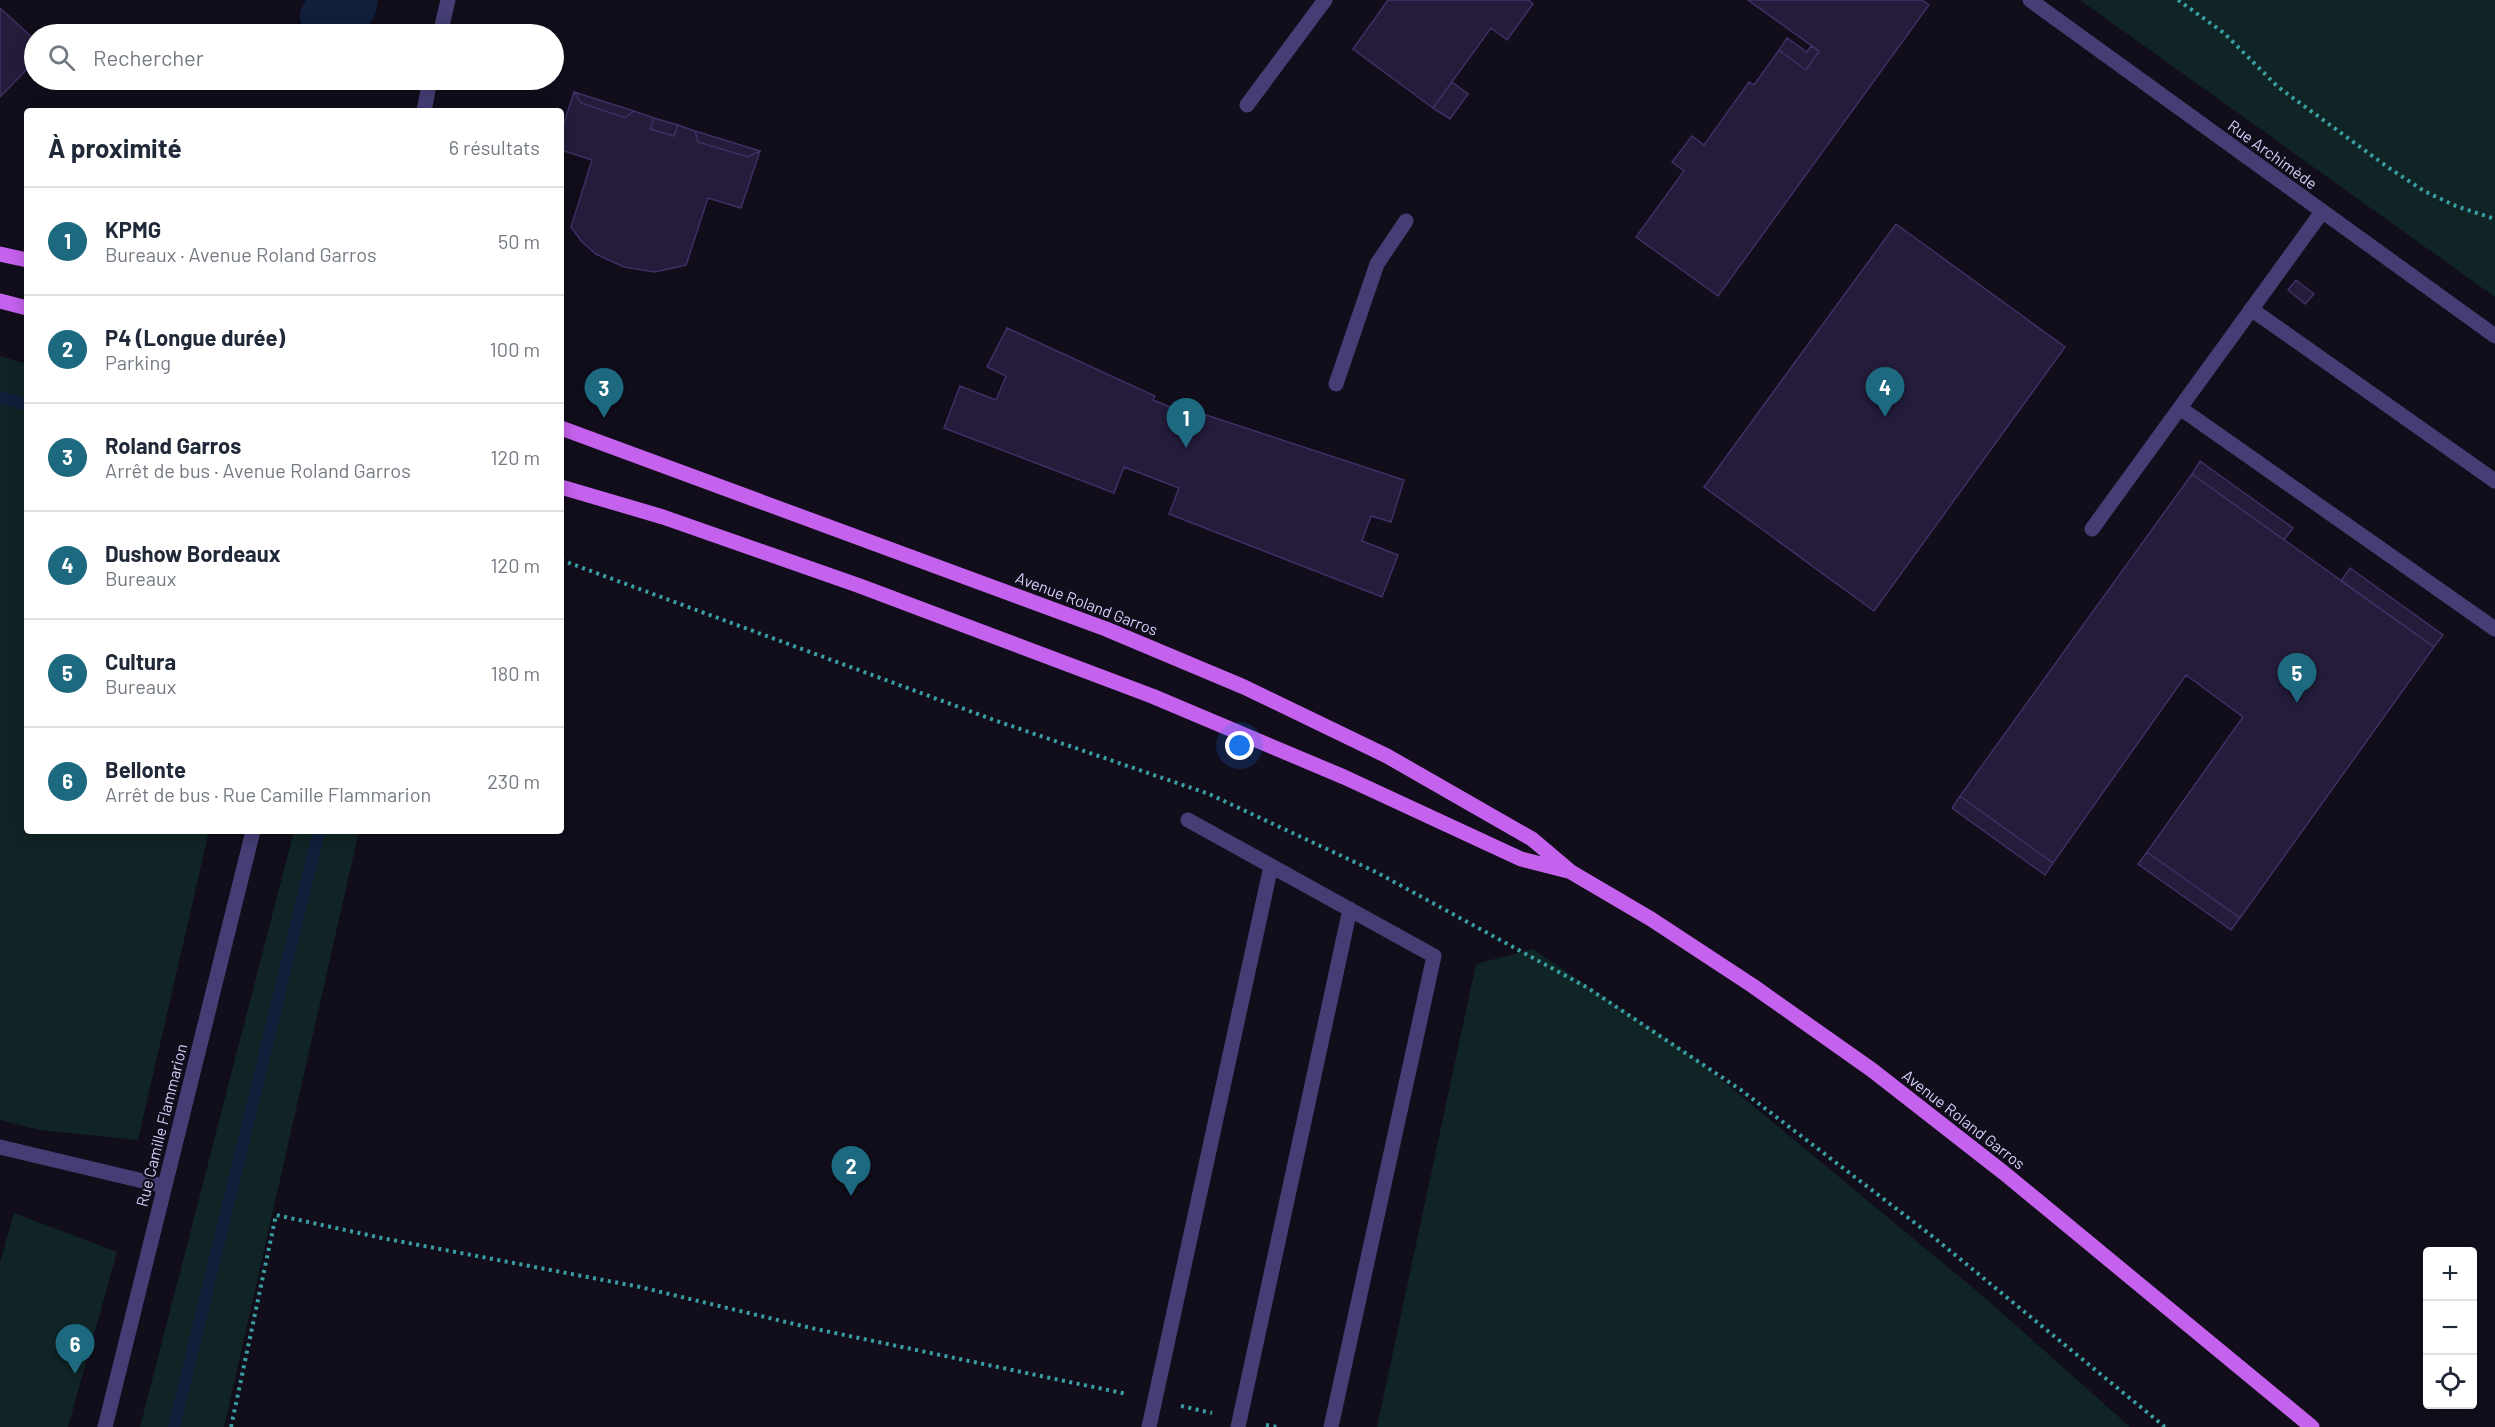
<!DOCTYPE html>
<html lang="fr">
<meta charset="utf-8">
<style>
:root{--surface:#fff;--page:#f2f2f3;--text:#1f2937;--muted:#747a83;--line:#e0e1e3;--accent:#1c6980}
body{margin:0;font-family:Barlow,sans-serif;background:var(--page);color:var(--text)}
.controls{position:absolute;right:18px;bottom:18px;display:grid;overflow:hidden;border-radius:6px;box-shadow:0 3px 15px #0003}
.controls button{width:54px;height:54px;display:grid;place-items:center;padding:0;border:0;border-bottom:2px solid var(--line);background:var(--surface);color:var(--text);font:30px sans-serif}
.you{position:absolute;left:1240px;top:746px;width:21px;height:21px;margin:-15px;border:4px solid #fff;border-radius:50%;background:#1a73e8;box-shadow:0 0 0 9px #1a73e833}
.badge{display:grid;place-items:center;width:39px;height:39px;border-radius:50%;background:var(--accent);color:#fff;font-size:20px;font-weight:700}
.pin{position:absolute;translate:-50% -50px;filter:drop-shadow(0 2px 3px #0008)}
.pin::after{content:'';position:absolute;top:32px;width:21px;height:18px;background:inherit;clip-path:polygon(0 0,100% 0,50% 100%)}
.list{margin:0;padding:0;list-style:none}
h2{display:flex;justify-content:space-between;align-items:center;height:78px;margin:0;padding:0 24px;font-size:26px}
h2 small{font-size:20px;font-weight:400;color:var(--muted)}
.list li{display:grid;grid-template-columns:39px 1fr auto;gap:18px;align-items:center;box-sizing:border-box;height:108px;padding:0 24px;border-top:2px solid var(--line)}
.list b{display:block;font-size:22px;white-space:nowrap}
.list p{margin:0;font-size:20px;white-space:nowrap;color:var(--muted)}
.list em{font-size:20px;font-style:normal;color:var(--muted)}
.icon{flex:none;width:33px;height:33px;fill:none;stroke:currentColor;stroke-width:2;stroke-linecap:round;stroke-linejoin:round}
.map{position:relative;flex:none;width:2495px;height:1427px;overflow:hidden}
.search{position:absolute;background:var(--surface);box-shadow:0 3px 15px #0003;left:24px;top:24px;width:540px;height:66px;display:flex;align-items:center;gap:15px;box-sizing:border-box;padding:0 21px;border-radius:33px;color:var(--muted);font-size:22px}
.panel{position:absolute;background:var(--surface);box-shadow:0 3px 15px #0003;left:24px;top:108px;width:540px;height:726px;border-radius:6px}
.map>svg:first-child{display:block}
.green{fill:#112425}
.water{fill:#111f3b}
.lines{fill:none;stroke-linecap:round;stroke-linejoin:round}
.stream{stroke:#111f3b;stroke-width:12}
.building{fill:#241c3a;stroke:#3e3064;stroke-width:1.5}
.path{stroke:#3a9fa1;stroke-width:4;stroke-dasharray:3 4.5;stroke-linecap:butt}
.minor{stroke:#443e75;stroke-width:15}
.major{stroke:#c461ed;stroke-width:15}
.labels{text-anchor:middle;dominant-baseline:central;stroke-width:4.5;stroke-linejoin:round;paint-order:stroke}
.street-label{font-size:16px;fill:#d6cdf9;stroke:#110d1b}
</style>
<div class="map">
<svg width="2495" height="1427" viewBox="0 0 2495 1427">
<rect width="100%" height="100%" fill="#110d1b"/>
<path class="green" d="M2080,0H2495V297Z
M0,356L27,364V831H209L138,1140L40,1130L0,1120Z
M294,831H359L224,1427H140Z
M1533,949L1699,1061L1984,1297L2130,1427H1377L1476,964Z
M14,1213L117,1252L68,1427H0V1262Z"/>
<path class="water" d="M306,0H378L375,15L363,34H309C298,22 297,14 306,0Z"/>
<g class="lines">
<path class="stream" d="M0,397L27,405
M174,1427L319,831"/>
</g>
<path class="building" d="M1388,0H1528L1533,4L1507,40L1491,28L1433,108L1353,49Z
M1748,0H1922L1929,5L1718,296L1636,237L1684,171L1672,162L1692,136L1704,145L1749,82L1754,85L1779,50L1806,70L1819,51Z
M0,8L34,39V62L0,97Z
M1787,38L1807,52L1811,46L1819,51L1806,70L1779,50Z
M1452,82L1468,94L1450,119L1433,108Z
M574,92L581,103L625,118L634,111L654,118L650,129L674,136L678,125L695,131L698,142L748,157L760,151L741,208L708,198L686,265L655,272L624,267L596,254L582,242L571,227L592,160L561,150V132Z
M574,92L634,111L625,118L581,103Z
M654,118L678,125L674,136L650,129Z
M695,131L760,151L748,157L698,142Z
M1896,224L2065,347L1874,611L1704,487Z
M2296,280L2314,294L2305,304L2288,290Z
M1007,328L1155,396L1153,400L1202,420L1203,414L1404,480L1391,522L1371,516L1362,541L1398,555L1382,597L1169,514L1179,488L1124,467L1114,493L944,428L960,386L996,400L1006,376L987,367Z
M2200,461L2293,528L2284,540L2192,474Z
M2192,474L2434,647L2240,918L2147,852L2243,717L2186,675L2053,863L1960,796Z
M2350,568L2443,635L2434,647L2341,581Z
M1960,796L2053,863L2045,875L1952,808Z
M2147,852L2240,918L2231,930L2138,864Z"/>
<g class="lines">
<path class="path" d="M2178,0L2224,33L2278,87L2389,168L2424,191L2456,206L2495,219
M561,560L994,720L1209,794L1376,872L1588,988L1741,1090L1932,1236L2165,1427
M1181,1406L1212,1413
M1266,1425L1277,1427
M231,1427L276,1215L382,1238L640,1287L811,1328L1127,1394"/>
<path class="minor" d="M2030,0L2495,336
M440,34L448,0
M1247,105L1325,0
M424,111L430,80
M2251,309L2495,481
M1336,384L1377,264L1406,221
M2180,408L2495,629
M2092,529L2322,212
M1188,820L1434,956L1331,1427
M0,1147L164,1186
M105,1427L253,831
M1149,1427L1271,866
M1238,1427L1350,909"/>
<path class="major" d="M0,254L27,260
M0,301L27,308
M561,428L1106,629L1244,687L1387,756L1532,839L1571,872L1651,919L1753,986L1872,1070L2004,1173L2312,1427
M561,487L663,517L860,586L1152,696L1344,777L1521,859L1568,871"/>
</g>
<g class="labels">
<g class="street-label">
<text transform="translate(2273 154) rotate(36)">Rue Archimède</text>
<text transform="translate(1087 603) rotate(21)">Avenue Roland Garros</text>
<text transform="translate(1964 1119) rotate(38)">Avenue Roland Garros</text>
<text transform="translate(161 1125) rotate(-76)">Rue Camille Flammarion</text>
</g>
</g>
</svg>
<div class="controls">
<button>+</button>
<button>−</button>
<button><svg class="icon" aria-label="locate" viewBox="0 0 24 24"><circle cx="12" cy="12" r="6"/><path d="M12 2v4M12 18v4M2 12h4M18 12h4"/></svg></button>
</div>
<div class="you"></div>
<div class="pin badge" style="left:1186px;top:448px">1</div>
<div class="pin badge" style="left:851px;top:1196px">2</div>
<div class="pin badge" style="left:604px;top:418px">3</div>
<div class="pin badge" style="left:1885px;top:417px">4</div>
<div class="pin badge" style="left:2297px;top:703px">5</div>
<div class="pin badge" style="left:75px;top:1374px">6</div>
<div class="search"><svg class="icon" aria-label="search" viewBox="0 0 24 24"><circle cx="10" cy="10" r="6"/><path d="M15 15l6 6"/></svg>Rechercher</div>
<section class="panel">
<h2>À proximité<small>6 résultats</small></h2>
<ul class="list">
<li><span class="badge">1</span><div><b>KPMG</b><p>Bureaux · Avenue Roland Garros</p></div><em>50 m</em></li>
<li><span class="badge">2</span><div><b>P4 (Longue durée)</b><p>Parking</p></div><em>100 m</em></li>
<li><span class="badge">3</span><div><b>Roland Garros</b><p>Arrêt de bus · Avenue Roland Garros</p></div><em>120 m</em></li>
<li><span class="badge">4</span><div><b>Dushow Bordeaux</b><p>Bureaux</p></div><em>120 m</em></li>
<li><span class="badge">5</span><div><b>Cultura</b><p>Bureaux</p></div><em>180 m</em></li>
<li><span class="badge">6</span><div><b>Bellonte</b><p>Arrêt de bus · Rue Camille Flammarion</p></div><em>230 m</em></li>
</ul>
</section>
</div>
